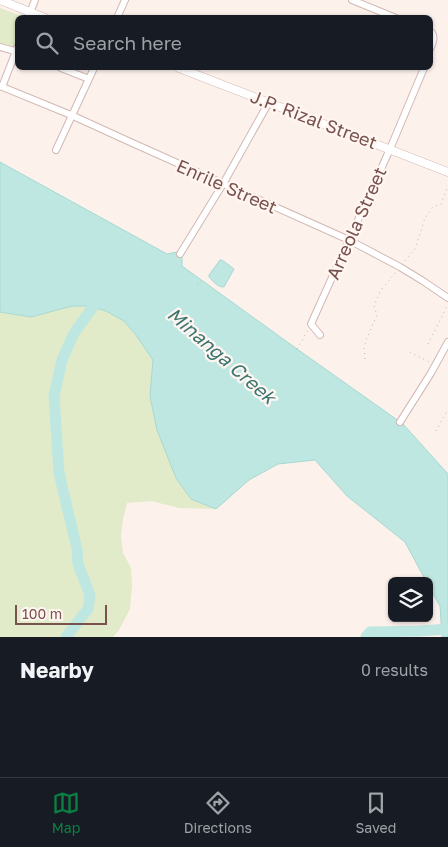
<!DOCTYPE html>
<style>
:root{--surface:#171b24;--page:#242831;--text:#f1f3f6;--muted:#9ea1a6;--line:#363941;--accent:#0b8043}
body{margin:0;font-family:"Golos Text",sans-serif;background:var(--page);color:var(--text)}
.controls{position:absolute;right:15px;bottom:15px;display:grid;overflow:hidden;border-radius:8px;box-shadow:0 1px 4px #0004}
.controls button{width:45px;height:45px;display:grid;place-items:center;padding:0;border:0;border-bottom:1px solid var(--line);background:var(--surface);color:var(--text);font:25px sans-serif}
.scale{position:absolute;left:15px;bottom:12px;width:92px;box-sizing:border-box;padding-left:5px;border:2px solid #79514d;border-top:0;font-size:14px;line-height:18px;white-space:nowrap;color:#79514d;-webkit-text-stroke:4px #fff6f2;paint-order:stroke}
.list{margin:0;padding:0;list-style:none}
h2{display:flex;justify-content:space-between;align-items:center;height:65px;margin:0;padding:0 20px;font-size:21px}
h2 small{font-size:16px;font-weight:400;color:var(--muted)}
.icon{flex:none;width:28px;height:28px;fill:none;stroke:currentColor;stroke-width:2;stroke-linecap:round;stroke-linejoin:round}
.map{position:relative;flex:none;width:448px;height:637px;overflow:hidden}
.search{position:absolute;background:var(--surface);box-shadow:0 1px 4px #0004;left:15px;right:15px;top:15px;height:55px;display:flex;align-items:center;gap:12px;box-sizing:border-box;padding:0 18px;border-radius:8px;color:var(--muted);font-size:19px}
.sheet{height:140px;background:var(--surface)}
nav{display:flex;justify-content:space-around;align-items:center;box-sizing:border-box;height:70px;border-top:1px solid var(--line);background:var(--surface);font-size:14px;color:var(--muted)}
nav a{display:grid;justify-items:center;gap:2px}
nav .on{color:var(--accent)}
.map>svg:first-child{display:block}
.green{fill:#e1ebc9}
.water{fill:#bfe7e2;stroke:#a5d9d2}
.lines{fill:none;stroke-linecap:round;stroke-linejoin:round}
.river{stroke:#bfe7e2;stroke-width:11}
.minor-casing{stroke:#d2b8b3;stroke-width:8}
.tertiary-casing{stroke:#d2b8b3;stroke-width:9}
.path{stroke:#d8aba5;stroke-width:1;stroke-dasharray:1 4;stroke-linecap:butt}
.minor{stroke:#fff;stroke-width:6}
.tertiary{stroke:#fff;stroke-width:8}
.labels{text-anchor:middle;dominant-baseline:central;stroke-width:4.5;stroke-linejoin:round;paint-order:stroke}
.street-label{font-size:18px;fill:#79514d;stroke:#fff6f2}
.water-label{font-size:19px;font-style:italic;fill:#3d7670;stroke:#fff6f2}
</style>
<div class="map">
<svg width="448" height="637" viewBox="0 0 448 637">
<rect width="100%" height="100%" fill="#fdf1ec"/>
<path class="green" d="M0,8L25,17L18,18L17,43L15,49L0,45Z
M72,306H89L106,311L124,321L136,335L153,360L150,396L157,430L176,478L191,499L216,509L179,508L151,501L127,503L123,519L121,536L123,553L131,568L132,586L130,609L119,630L113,637H0V312L31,317Z"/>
<path class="water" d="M0,162L167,254L177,252L182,256V266L297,349L403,424L448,474V637H442L440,606L429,587V581H426L405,542L347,496L315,460L278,464L249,480L216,509L191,499L176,478L157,430L150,396L153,360L136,335L124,321L106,311L89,306H72L31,317L0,312Z
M220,260H222L234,269L224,287C217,287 214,282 209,277V275Z"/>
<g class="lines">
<path class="river" d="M66,637L88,609L90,595L78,564L77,549L59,473L54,396L62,360L74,333L101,296
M366,637L370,632L420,631L448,629"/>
<defs>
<path id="minor" d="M352,0L396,18
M28,18L35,0
M117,18L125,0
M430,31C436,35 433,44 430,49
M0,47L18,52
M61,68L89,79
M0,86L71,115L128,141L349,240L400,267L423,281L448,298
M2,87L18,46
M56,150L94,68
M180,254L223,184L269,102
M320,335L311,324L390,149L424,68
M400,422L431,373L448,342"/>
<path id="tertiary" d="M0,0L45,18
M179,68L448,172"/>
</defs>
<use href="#minor" class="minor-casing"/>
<use href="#tertiary" class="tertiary-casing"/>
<path class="path" d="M405,261L415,249L425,218L433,207L441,204L448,186
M197,285L202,280
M428,344L448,304
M297,349L308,330
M410,352L429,362
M365,359L364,349L366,340L377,315L374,306L380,291L396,272
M436,431L448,409"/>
<use href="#minor" class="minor"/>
<use href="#tertiary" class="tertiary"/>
</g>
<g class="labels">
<g class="street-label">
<text transform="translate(314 119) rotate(21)">J.P. Rizal Street</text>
<text transform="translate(227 186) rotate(24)">Enrile Street</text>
<text transform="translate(356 223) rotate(-66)">Arreola Street</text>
</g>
<g class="water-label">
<text transform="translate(222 355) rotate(41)">Minanga Creek</text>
</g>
</g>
</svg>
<div class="controls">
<button><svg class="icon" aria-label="layers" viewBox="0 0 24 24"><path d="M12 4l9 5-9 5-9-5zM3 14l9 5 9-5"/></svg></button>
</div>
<div class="scale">100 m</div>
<div class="search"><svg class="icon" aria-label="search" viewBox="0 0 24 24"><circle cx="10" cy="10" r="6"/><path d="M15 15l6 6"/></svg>Search here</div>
</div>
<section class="sheet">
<h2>Nearby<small>0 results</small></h2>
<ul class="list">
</ul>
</section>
<nav>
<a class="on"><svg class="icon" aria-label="map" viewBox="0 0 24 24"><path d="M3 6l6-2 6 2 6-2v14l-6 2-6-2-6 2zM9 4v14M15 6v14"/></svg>Map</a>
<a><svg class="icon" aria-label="directions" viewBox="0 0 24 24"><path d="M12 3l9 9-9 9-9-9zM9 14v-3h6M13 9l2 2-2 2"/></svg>Directions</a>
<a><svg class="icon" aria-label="saved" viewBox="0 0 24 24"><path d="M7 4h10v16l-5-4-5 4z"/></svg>Saved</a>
</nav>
